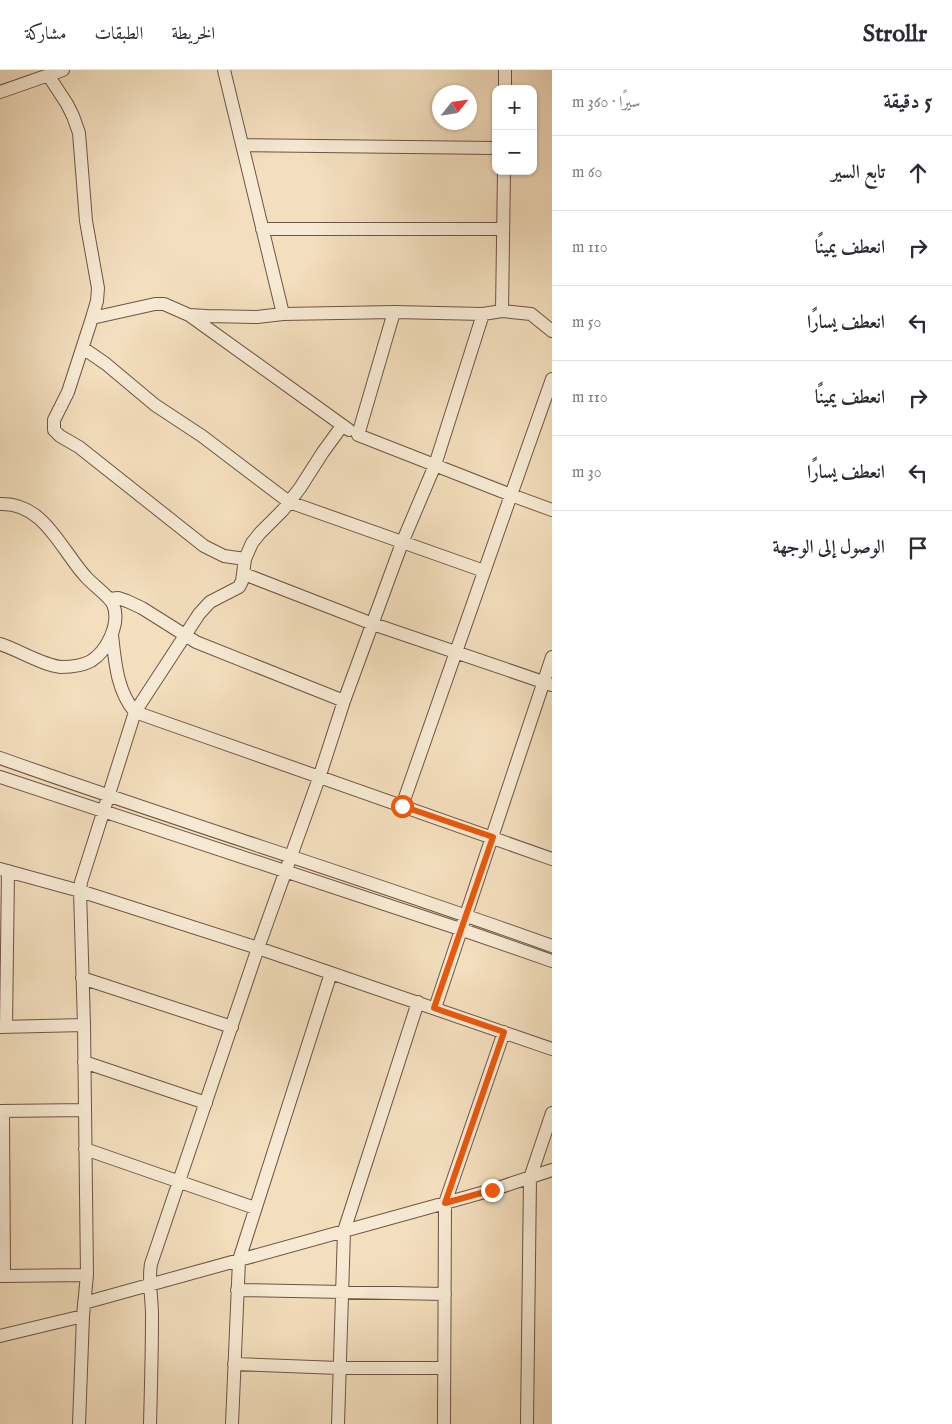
<!DOCTYPE html>
<html lang="ar">
<meta charset="utf-8">
<style>
:root{--surface:#fff;--page:#f7f7f7;--text:#2b2b33;--muted:#7c7c81;--line:#e1e1e2}
body{margin:0;font-family:"IM FELL English",Amiri,serif;background:var(--page);color:var(--text);direction:rtl}
.controls{position:absolute;right:15px;top:15px;display:grid;overflow:hidden;border-radius:10px;box-shadow:0 1px 4px #0004}
.controls button{width:45px;height:45px;display:grid;place-items:center;padding:0;border:0;border-bottom:1px solid var(--line);background:var(--surface);color:var(--text);font:25px sans-serif}
.compass{position:absolute;left:432px;top:15px;width:45px;height:45px;border-radius:50%;background:var(--surface);box-shadow:0 1px 4px #0004;rotate:60deg}
.stop{position:absolute;width:15px;height:15px;margin:-11px;border:4px solid #ea580c;border-radius:50%;background:#fff}
.stop.end{background:#ea580c;border-color:#fff;box-shadow:0 1px 5px #0008}
.list{margin:0;padding:0;list-style:none}
h2{display:flex;justify-content:space-between;align-items:center;height:65px;margin:0;padding:0 20px;font-size:21px}
h2 small{font-size:16px;font-weight:400;color:var(--muted)}
.list li{display:grid;grid-template-columns:32px 1fr auto;gap:15px;align-items:center;box-sizing:border-box;height:75px;padding:0 20px;border-top:1px solid var(--line)}
.list b{display:block;font-size:19px;white-space:nowrap}
.list em{font-size:16px;font-style:normal;color:var(--muted)}
.icon{flex:none;width:28px;height:28px;fill:none;stroke:currentColor;stroke-width:2;stroke-linecap:round;stroke-linejoin:round}
.map{position:relative;flex:none;width:552px;height:1354px;overflow:hidden;direction:ltr}
header{display:flex;align-items:center;gap:30px;box-sizing:border-box;height:70px;padding:0 25px;background:var(--surface);border-bottom:1px solid var(--line)}
header strong{font-size:24px}
nav{display:flex;gap:28px;margin-inline-start:auto;font-size:18px}
main{display:flex}
aside{flex:1;background:var(--surface)}
.map>svg:first-child{display:block}
.lines{fill:none;stroke-linecap:round;stroke-linejoin:round}
.minor-casing{stroke:#6e5444;stroke-width:14}
.minor{stroke:#f7ead4;stroke-width:12}
.route{stroke:#ea580c;stroke-width:6}
</style>
<header>
<strong>Strollr</strong>
<nav><a>الخريطة</a><a>الطبقات</a><a>مشاركة</a></nav>
</header>
<main>
<aside>
<h2>5 دقيقة<small>سيرًا · 360 m</small></h2>
<ul class="list">
<li><svg class="icon" aria-label="ahead" viewBox="0 0 24 24"><path d="M12 20V5M6 11l6-6 6 6"/></svg><div><b>تابع السير</b></div><em>60 m</em></li>
<li><svg class="icon" aria-label="right" viewBox="0 0 24 24"><path d="M7 20v-9h11M14 6l5 5-5 5"/></svg><div><b>انعطف يمينًا</b></div><em>110 m</em></li>
<li><svg class="icon" aria-label="left" viewBox="0 0 24 24"><path d="M17 20v-9H6M10 6l-5 5 5 5"/></svg><div><b>انعطف يسارًا</b></div><em>50 m</em></li>
<li><svg class="icon" aria-label="right" viewBox="0 0 24 24"><path d="M7 20v-9h11M14 6l5 5-5 5"/></svg><div><b>انعطف يمينًا</b></div><em>110 m</em></li>
<li><svg class="icon" aria-label="left" viewBox="0 0 24 24"><path d="M17 20v-9H6M10 6l-5 5 5 5"/></svg><div><b>انعطف يسارًا</b></div><em>30 m</em></li>
<li><svg class="icon" aria-label="arrive" viewBox="0 0 24 24"><path d="M6 21V4h12l-3 4 3 4H6"/></svg><div><b>الوصول إلى الوجهة</b></div></li>
</ul>
</aside>
<div class="map">
<svg width="552" height="1354" viewBox="0 0 552 1354">
<rect width="100%" height="100%" fill="#f3debd"/>
<filter id="stains"><feTurbulence type="fractalNoise" baseFrequency=".004" numOctaves="4"/><feColorMatrix values="0 0 0 0 .2 0 0 0 0 .09 0 0 0 0 .02 0 0 0 .5 -.17"/></filter>
<radialGradient id="worn" r=".72"><stop offset=".6" stop-color="#630" stop-opacity="0"/><stop offset="1" stop-color="#630" stop-opacity=".3"/></radialGradient>
<g class="lines">
<defs>
<path id="minor" d="M224,0L283,244
M48,5L67,34L73,46L79,63L86,151L98,218L97,231L92,248L68,322L54,350V360L60,366L79,377L204,476L224,486L245,489
M505,19V0
M0,22L63,0
M242,75L496,78
M262,159H503
M502,241L504,101
M189,245L349,360
M92,248L155,234H164L189,245L207,246L257,247L283,244L394,242
M552,261L531,244L502,241L483,244L394,242L358,365L511,425L552,309
M83,278L106,294L155,335L202,366L289,432L484,501
M0,434C44,432 61,480 86,507C93,515 109,526 113,534C121,553 107,581 91,591C82,596 71,597 61,597C42,595 19,580 0,574
M244,504L373,554L552,615
M109,529L118,528L127,531L142,538L196,572L344,631
M112,565C115,592 117,621 135,642L552,789
M0,688C183,753 369,810 552,876
M0,707L460,859L552,891
M402,736L511,425L552,440
M0,799L80,821L258,878L552,979
M82,908L232,957
M435,938L552,587
M0,957L84,955
M6,957L8,801
M84,992L206,1033
M0,1041L85,1040
M3,1041L4,1206
M85,1079L255,1138
M0,1206L87,1205
M237,1220L445,1224
M84,1233L492,1120L552,1100
M0,1266L83,1246
M234,1294L339,1298H444
M79,1354L83,1246L87,1205L84,955L80,821L81,812L135,642L199,544L210,532L239,517L242,511L245,489L252,473L260,463L283,440L300,418L323,382L342,356
M150,1354C151,1318 152,1281 152,1245C152,1228 148,1211 151,1194L258,878L319,708L344,631L402,473L435,395L483,244
M232,1354L239,1190L331,903
M338,1354L344,1161L418,932
M444,1354L445,1133L504,962
M527,1354L530,1108L552,1043"/>
</defs>
<use href="#minor" class="minor-casing"/>
<use href="#minor" class="minor"/>
</g>
<g class="lines">
<path class="route" d="M402,736L493,767L434,938L504,962L445,1133L492,1120"/>
</g>
<rect width="100%" height="100%" filter="url(#stains)"/>
<rect width="100%" height="100%" fill="url(#worn)"/>
</svg>
<div class="controls">
<button>+</button>
<button>−</button>
</div>
<svg class="compass" viewBox="-18 -18 36 36"><path d="M0-13l5 13h-10z" fill="#e53935"/><path d="M0 13l5-13h-10z" fill="#7c7c81"/></svg>
<div class="stop" style="left:402px;top:736px"></div>
<div class="stop end" style="left:492px;top:1120px"></div>
</div>
</main>
